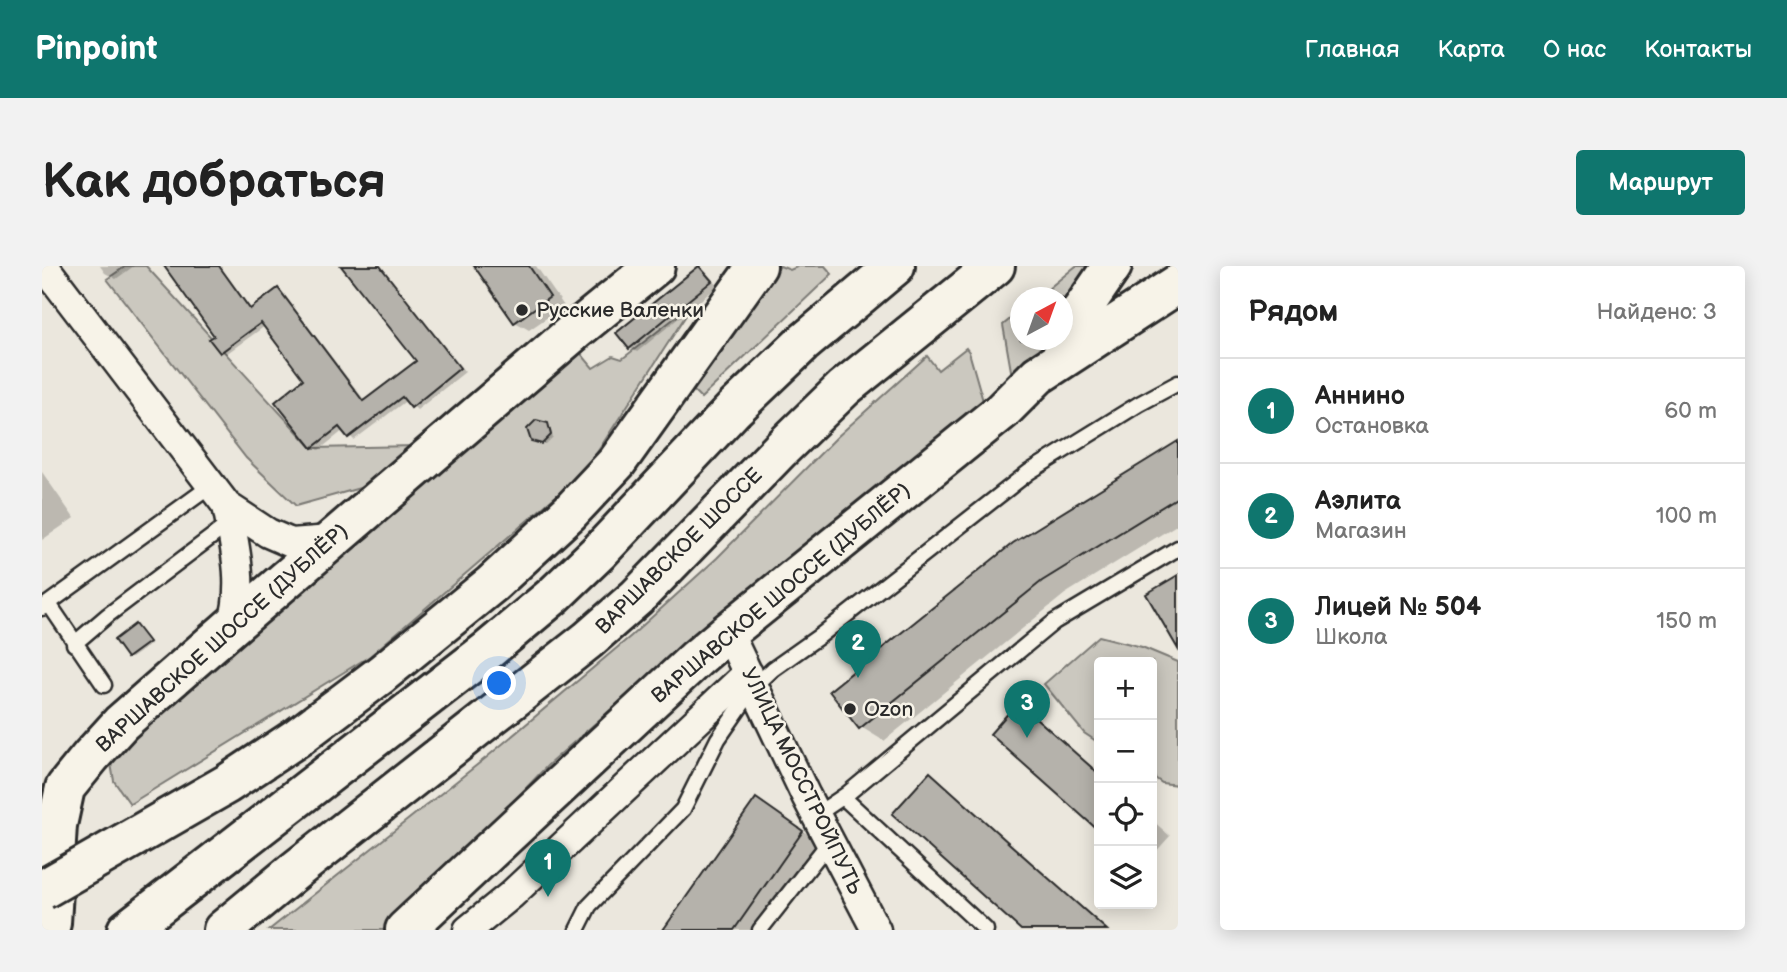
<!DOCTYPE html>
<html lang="ru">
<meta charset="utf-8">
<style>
:root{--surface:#fff;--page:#f2f2f2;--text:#222;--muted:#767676;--line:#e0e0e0;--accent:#0f766e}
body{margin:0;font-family:"Balsamiq Sans",sans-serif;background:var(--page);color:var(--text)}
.controls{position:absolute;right:21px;bottom:21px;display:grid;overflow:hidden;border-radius:7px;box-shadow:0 4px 18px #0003}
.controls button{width:63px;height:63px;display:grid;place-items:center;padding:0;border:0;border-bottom:2px solid var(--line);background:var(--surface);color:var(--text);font:35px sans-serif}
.compass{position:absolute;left:968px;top:21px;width:63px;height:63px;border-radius:50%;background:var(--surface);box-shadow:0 4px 18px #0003;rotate:41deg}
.you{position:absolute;left:458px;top:418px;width:24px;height:24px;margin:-18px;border:5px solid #fff;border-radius:50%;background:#1a73e8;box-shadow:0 0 0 10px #1a73e833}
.badge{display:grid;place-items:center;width:46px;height:46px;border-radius:50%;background:var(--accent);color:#fff;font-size:23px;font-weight:700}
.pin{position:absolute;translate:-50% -58px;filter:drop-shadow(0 2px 4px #0008)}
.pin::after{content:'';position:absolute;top:37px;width:24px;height:21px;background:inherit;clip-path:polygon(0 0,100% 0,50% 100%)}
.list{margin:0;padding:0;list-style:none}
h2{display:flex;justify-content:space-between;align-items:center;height:91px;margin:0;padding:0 28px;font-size:30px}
h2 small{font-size:23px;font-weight:400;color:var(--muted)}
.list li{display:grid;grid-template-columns:46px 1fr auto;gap:21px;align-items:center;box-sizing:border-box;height:105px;padding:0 28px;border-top:2px solid var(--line)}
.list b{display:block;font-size:26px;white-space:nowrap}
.list p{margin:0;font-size:23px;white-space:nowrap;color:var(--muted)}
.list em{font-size:23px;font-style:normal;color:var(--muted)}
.icon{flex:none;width:38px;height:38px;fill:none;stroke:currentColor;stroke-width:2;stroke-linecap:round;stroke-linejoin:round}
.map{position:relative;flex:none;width:1136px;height:664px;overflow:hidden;border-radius:7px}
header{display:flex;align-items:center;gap:42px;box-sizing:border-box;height:98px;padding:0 35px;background:var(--accent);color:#fff}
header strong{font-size:33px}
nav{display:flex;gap:38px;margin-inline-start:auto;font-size:24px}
.intro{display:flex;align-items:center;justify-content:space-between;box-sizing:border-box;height:168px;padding:0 42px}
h1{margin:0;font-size:49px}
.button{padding:18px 32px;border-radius:7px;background:var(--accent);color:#fff;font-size:24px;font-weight:700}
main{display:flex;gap:42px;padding:0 42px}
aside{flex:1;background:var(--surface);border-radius:7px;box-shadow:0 4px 18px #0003}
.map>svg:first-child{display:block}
.green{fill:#cbc8bf;stroke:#7b7a75;stroke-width:2}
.shadow{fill:#0003}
.building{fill:#b5b2ab;stroke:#2b2b2b;stroke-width:2}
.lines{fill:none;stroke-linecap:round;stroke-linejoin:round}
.lane-casing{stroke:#2b2b2b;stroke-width:19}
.street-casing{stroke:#2b2b2b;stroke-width:33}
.secondary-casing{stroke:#2b2b2b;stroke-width:44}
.primary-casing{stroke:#2b2b2b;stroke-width:44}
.lane{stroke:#f7f3e8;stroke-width:14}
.street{stroke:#f7f3e8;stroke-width:28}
.secondary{stroke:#f7f3e8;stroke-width:38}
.primary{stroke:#f7f3e8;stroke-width:38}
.secondary-bridge-casing{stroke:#2b2b2b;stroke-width:44;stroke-linecap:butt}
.secondary-bridge{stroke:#f7f3e8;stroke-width:38}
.poi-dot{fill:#2b2b2b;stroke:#f7f3e8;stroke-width:2.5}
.labels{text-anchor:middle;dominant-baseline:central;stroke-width:5;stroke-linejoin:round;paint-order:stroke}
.poi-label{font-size:21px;fill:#2b2b2b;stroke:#f7f3e8;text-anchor:start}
.street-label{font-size:21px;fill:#2b2b2b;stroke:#f7f3e8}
</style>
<header>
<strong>Pinpoint</strong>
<nav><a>Главная</a><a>Карта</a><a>О нас</a><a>Контакты</a></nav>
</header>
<div class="intro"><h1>Как добраться</h1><a class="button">Маршрут</a></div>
<main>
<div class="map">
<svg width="1136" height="664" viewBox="0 0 1136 664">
<rect width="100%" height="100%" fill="#ebe7dd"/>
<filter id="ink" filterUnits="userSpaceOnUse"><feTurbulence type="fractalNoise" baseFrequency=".0143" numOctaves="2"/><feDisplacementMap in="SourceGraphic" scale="14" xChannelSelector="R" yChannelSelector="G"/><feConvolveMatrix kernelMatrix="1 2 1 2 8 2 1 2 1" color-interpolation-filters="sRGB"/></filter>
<g filter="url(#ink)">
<path class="green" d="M84,0H104L270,182L373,180L325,220L254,240L204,192L65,13Z
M738,0L748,4L757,0H783L790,8L659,132L647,120Z
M1034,0H1055L1021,53L1020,32H995Z
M652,37L543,205L328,390L88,538L72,515L67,486L531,78L551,102L571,90L580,93Z
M978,45V74H1007L988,103L971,116L961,59Z
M924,82L927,86L941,135L659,364L506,499L348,664H227L445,491L589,370L675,292L795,171L885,90L896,104Z
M1057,370L1100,381L1136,396V519L1120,517L1110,510V396H1057V477L1042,467L1002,418Z"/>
<path class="shadow" d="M58,0H92L74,13L63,7Z
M160,0H178L210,44L236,24L241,27L323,135L376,95L301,0H339L423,106L375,144L365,134L312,174L302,164L277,184L272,181L235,136L263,113L223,60L184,88L179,85Z
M434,0H494L522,40L487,64L473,56Z
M657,2L664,6L676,20L595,86L588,82Z
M505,159L508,161L511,171L504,178L494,176Z
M1136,177V258L1023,328L842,475L819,461Z
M0,206L32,252L0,274Z
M94,360L109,378L89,392L86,391Z
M977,439L988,445L1057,507V562L951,467Z
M888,508L899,515L1066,664H982Z
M714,534L785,581L726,664H623Z
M1110,554L1128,570L1110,590Z"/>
<path class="building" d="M122,0H177L208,43L236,22L321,135L374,95L299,0H338L418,102L369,142L360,131L306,172L297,161L270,182L233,136L261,113L219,57L178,87L167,73L172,70Z
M432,0H487L508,31L472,57Z
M657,0L670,15L587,83L574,67Z
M494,154L506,157L509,169L500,178L489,175L485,163Z
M1136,175V231L1000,315L817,463L787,425L971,277Z
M1136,309V383L1104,328Z
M93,358L107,376L85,392L72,374Z
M976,436L1057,508V565L948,468Z
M888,506L969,579L1065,664H979L939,628L850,548Z
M714,532L761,565L692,664H621Z"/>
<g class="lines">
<defs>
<path id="lane" d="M7,338L62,419
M0,342L170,219
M32,378L66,349L188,257
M801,531L944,664
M774,549L805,528L1012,356L1136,282
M535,664L547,640L641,543L676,473L712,421L731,403L779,369L987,206L1097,138L1136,117
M718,664L788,575"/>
<path id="street" d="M2,0L185,240L226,267L249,277L289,274
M185,240C193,280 203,320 190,360
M686,366L764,530L834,664
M426,664L469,629L706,407"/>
<path id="secondary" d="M1020,73L1070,0
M337,410L450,318L528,246L575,196L715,0
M7,664L9,657L15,559L23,522L49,490L79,457L190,360L533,65L613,0
M363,664L655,392L686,366L960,145L996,109L1136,18"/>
<path id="primary" d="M85,664L445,385L512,329L558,285L692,143L760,78L853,0
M181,664L255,603L546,374L595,331L738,184L802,122L953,0"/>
</defs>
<use href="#lane" class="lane-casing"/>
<use href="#street" class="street-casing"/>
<use href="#secondary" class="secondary-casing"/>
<use href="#primary" class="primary-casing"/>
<use href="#lane" class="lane"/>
<use href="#street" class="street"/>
<use href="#secondary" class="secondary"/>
<use href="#primary" class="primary"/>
<defs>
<path id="secondary-bridge" d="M0,624L185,518L256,471L337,410"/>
</defs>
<use href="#secondary-bridge" class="secondary-bridge-casing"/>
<use href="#secondary-bridge" class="secondary-bridge"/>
</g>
</g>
<g class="poi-dot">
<circle cx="480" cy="44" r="7"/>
<circle cx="808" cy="443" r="7"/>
</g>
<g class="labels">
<g class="poi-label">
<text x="494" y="44">Русские Валенки</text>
<text x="822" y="443">Ozon</text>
</g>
<g class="street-label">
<text transform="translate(637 285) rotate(-45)">ВАРШАВСКОЕ ШОССЕ</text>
<text transform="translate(739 327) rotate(-40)">ВАРШАВСКОЕ ШОССЕ (ДУБЛЁР)</text>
<text transform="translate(180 372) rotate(-42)">ВАРШАВСКОЕ ШОССЕ (ДУБЛЁР)</text>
<text transform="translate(760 515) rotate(64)">УЛИЦА МОССТРОЙПУТЬ</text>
</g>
</g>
</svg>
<div class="controls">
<button>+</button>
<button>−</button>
<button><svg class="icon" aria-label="locate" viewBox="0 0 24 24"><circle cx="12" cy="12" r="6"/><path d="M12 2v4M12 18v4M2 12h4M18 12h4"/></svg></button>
<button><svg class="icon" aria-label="layers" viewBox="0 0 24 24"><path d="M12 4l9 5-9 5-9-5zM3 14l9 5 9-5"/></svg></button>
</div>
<svg class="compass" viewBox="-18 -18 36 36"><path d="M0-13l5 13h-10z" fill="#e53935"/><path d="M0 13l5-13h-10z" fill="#767676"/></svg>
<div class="you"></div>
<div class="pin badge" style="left:506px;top:631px">1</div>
<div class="pin badge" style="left:816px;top:412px">2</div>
<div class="pin badge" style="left:985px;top:472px">3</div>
</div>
<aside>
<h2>Рядом<small>Найдено: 3</small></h2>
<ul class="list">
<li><span class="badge">1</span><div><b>Аннино</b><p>Остановка</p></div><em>60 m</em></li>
<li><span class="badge">2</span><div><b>Аэлита</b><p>Магазин</p></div><em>100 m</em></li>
<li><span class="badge">3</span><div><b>Лицей № 504</b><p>Школа</p></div><em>150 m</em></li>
</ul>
</aside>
</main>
